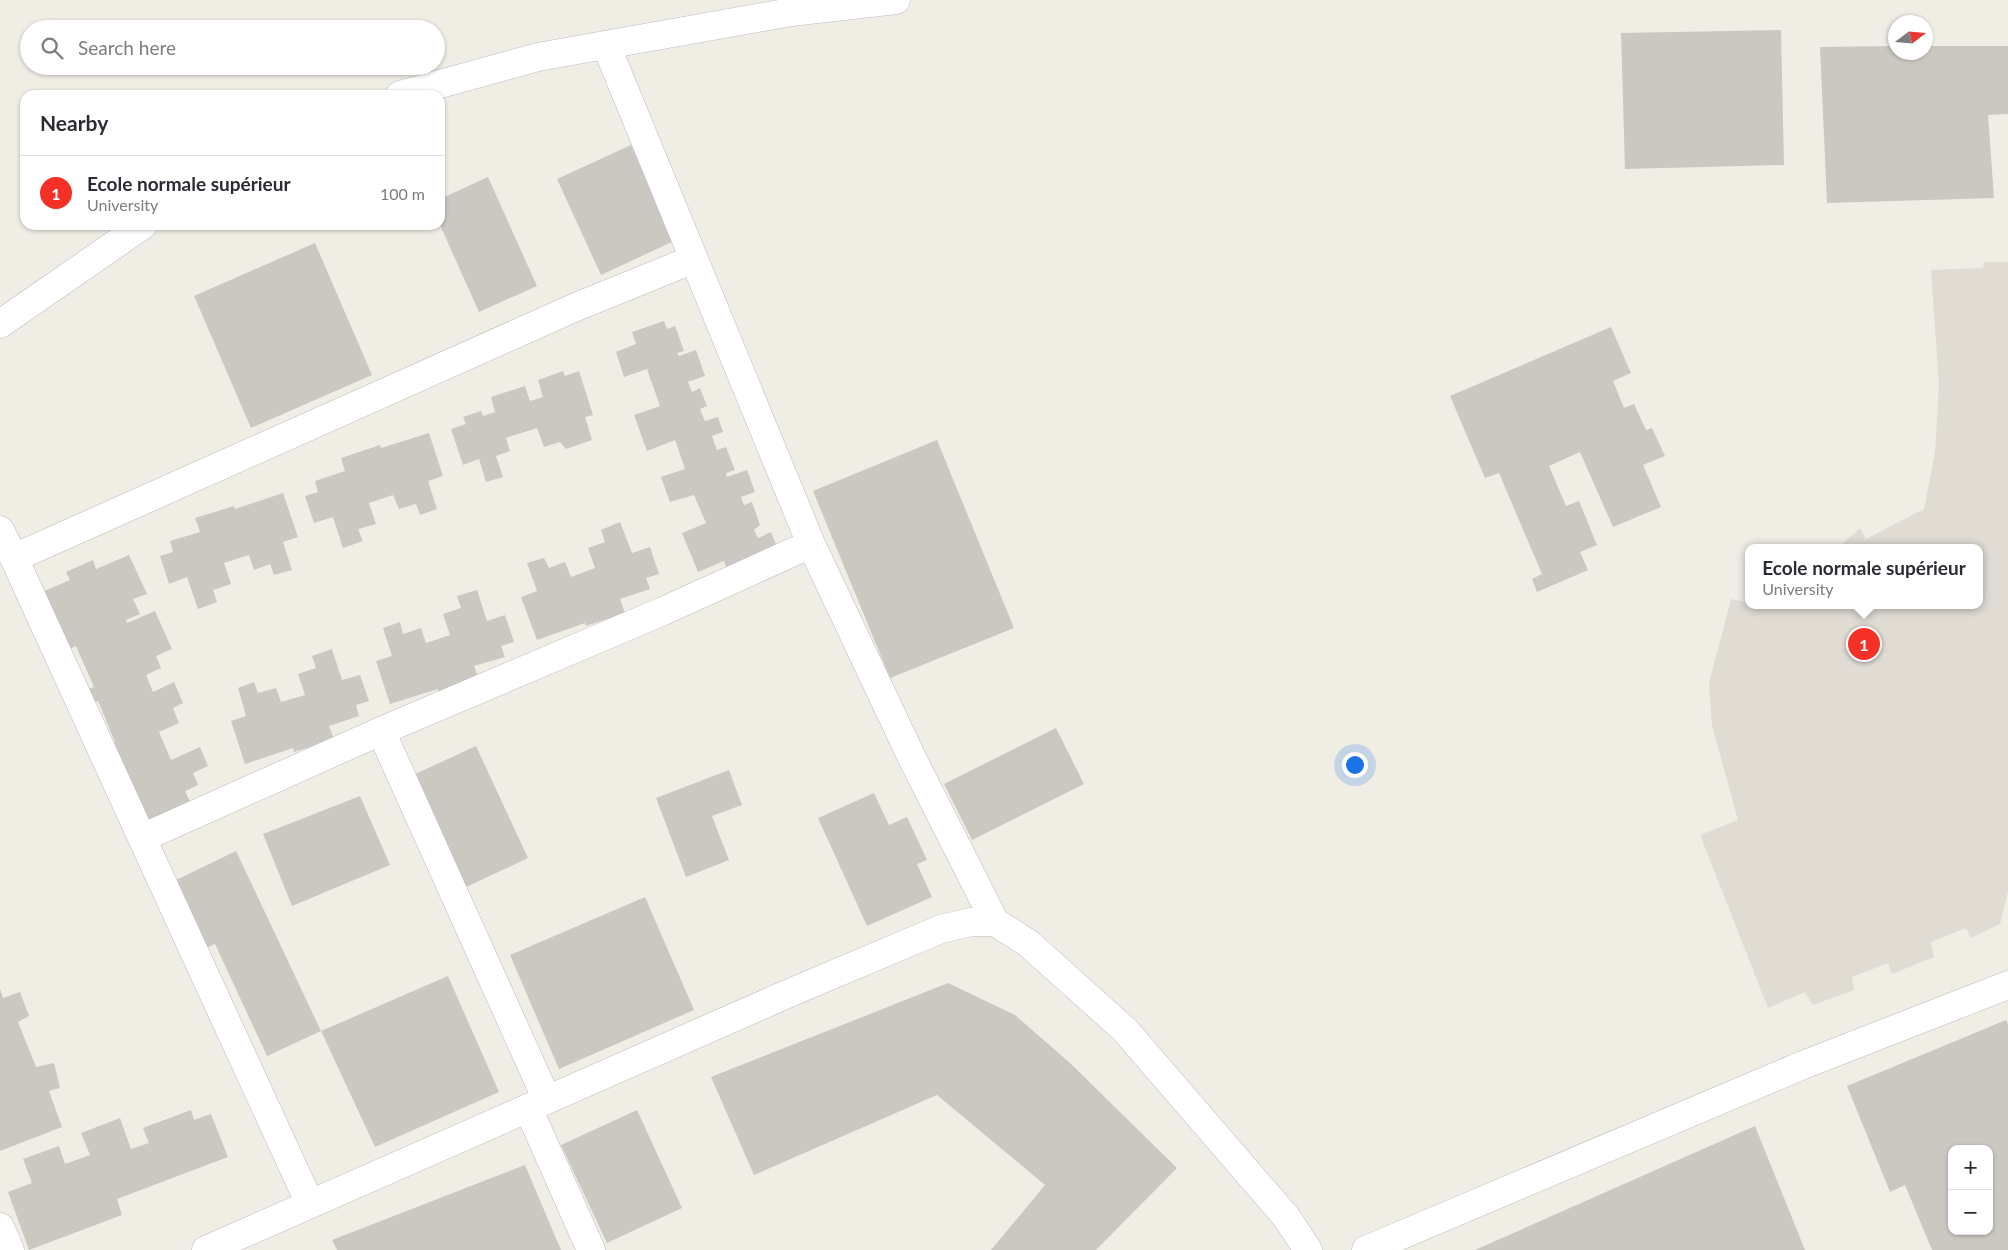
<!DOCTYPE html>
<meta charset="utf-8">
<style>
:root{--surface:#fff;--page:#f2f2f3;--text:#2b2b33;--muted:#7c7c81;--line:#e1e1e2;--accent:#f53027}
body{margin:0;font-family:Lato,sans-serif;background:var(--page);color:var(--text)}
.controls{position:absolute;right:15px;bottom:15px;display:grid;overflow:hidden;border-radius:10px;box-shadow:0 1px 4px #0004}
.controls button{width:45px;height:45px;display:grid;place-items:center;padding:0;border:0;border-bottom:1px solid var(--line);background:var(--surface);color:var(--text);font:25px sans-serif}
.compass{position:absolute;left:1888px;top:15px;width:45px;height:45px;border-radius:50%;background:var(--surface);box-shadow:0 1px 4px #0004;rotate:74deg}
.you{position:absolute;left:1354px;top:764px;width:18px;height:18px;margin:-12px;border:4px solid #fff;border-radius:50%;background:#1a73e8;box-shadow:0 0 0 8px #1a73e833}
.badge{display:grid;place-items:center;width:32px;height:32px;border-radius:50%;background:var(--accent);color:#fff;font-size:16px;font-weight:700}
.pin{position:absolute;translate:-50% -50%;border:2px solid #fff;box-shadow:0 1px 5px #0006}
.popup{position:absolute;left:1745px;top:544px;width:238px;height:65px;box-sizing:border-box;display:grid;place-content:center;border-radius:10px;background:var(--surface);filter:drop-shadow(0 1px 4px #0005);font-size:16px;white-space:nowrap;color:var(--muted)}
.popup b{font-size:19px;color:var(--text)}
.popup::after{content:'';position:absolute;left:50%;top:100%;margin-left:-10px;border:10px solid transparent;border-top-color:var(--surface)}
.list{margin:0;padding:0;list-style:none}
h2{display:flex;justify-content:space-between;align-items:center;height:65px;margin:0;padding:0 20px;font-size:21px}
h2 small{font-size:16px;font-weight:400;color:var(--muted)}
.list li{display:grid;grid-template-columns:32px 1fr auto;gap:15px;align-items:center;box-sizing:border-box;height:75px;padding:0 20px;border-top:1px solid var(--line)}
.list b{display:block;font-size:19px;white-space:nowrap}
.list p{margin:0;font-size:16px;white-space:nowrap;color:var(--muted)}
.list em{font-size:16px;font-style:normal;color:var(--muted)}
.icon{flex:none;width:28px;height:28px;fill:none;stroke:currentColor;stroke-width:2;stroke-linecap:round;stroke-linejoin:round}
.map{position:relative;flex:none;width:2008px;height:1250px;overflow:hidden}
.search{position:absolute;background:var(--surface);box-shadow:0 1px 4px #0004;left:20px;top:20px;width:425px;height:55px;display:flex;align-items:center;gap:12px;box-sizing:border-box;padding:0 18px;border-radius:28px;color:var(--muted);font-size:19px}
.panel{position:absolute;background:var(--surface);box-shadow:0 1px 4px #0004;left:20px;top:90px;width:425px;height:140px;border-radius:15px}
.map>svg:first-child{display:block}
.education{fill:#e0dcd4}
.building{fill:#cbc8c2;fill-rule:evenodd}
.lines{fill:none;stroke-linecap:round;stroke-linejoin:round}
.street-casing{stroke:#b8bbc0;stroke-width:29}
.secondary-casing{stroke:#b9bcc2;stroke-width:29}
.street{stroke:#fff;stroke-width:28}
.secondary{stroke:#fff;stroke-width:28}
</style>
<div class="map">
<svg width="2008" height="1250" viewBox="0 0 2008 1250">
<rect width="100%" height="100%" fill="#f0ede5"/>
<path class="education" d="M1984,262H2008V891L2000,924L1971,938L1966,928L1931,942L1934,957L1892,974L1888,963L1852,977L1854,990L1813,1005L1805,992L1768,1008L1700,835L1738,820L1712,726L1709,683L1731,599L1749,603V605L1757,606L1979,605V548H1838L1860,528L1866,539L1924,509L1935,452L1939,385L1931,270L1983,268Z"/>
<path class="building" d="M1781,30L1784,165L1625,169L1621,33Z
M1896,46V52H1926V46H2008V114L1988,115L1994,198L1827,203L1820,47Z
M631,145L674,241L601,275L557,179Z
M488,177L537,286L479,312L440,225V199Z
M315,243L372,375L251,428L194,296Z
M664,321L667,329L675,326L684,351L677,353L679,356L696,350L705,376L688,382L692,392L700,388L707,406L700,409L705,421L718,417L723,432L712,436L717,450L726,447L735,470L726,473L727,477L747,470L755,492L741,497L744,505L752,502L760,525L754,530L758,538L771,532L778,549L727,570L724,561L698,572L682,533L706,523L694,495L670,502L661,477L685,469L675,440L647,451L634,415L660,406L647,369L624,377L616,352L636,344L632,332Z
M1611,327L1631,373L1613,381L1624,408L1634,404L1646,430L1652,428L1665,456L1643,465L1661,507L1613,527L1580,452L1549,466L1566,506L1579,501L1597,545L1580,552L1588,570L1537,592L1532,579L1542,574L1499,473L1485,478L1450,396Z
M563,371L565,376L579,371L593,415L585,417L592,440L566,449L560,442L544,447L537,428L506,438L510,451L496,456L503,477L486,482L479,459L463,465L451,429L466,424L463,417L481,411L483,416L495,412L491,397L525,386L530,401L543,397L538,380Z
M429,433L443,476L428,481L437,509L420,515L416,504L399,509L393,495L369,503L376,524L358,529L363,541L343,548L333,517L314,523L305,496L318,492L315,481L345,471L341,458L380,445L381,448Z
M937,440L1014,628L890,678L813,491Z
M283,493L298,537L283,542L292,570L274,575L270,564L254,570L249,555L224,563L231,584L213,590L217,602L198,609L187,577L169,584L160,556L173,552L170,541L200,532L195,518L234,506L235,509Z
M620,522L632,553L650,547L659,574L646,578L650,589L620,599L625,613L586,626L585,623L537,640L521,597L537,591L527,563L544,558L549,568L565,562L571,577L595,568L588,548L605,542L601,530Z
M129,555L147,594L133,599L140,614L126,620L127,623L155,611L172,649L156,656L161,668L146,675L153,692L174,682L183,703L173,708L179,723L159,732L171,760L200,747L208,766L193,773L198,785L185,791L191,804L145,825L110,746L115,742L98,701L89,704L84,691L94,687L76,646L67,650L42,592L70,580L66,572L93,560L96,569Z
M477,590L487,621L505,615L514,642L501,646L505,657L474,666L479,679L439,692L438,689L390,704L376,661L392,656L383,628L400,622L403,634L421,628L426,643L450,635L443,614L461,608L457,596Z
M332,649L342,680L360,675L369,701L356,705L359,716L329,726L334,739L294,752L293,748L245,764L231,721L246,716L238,688L254,682L258,693L276,688L281,702L305,695L298,674L316,668L312,656Z
M1056,728L1084,784L972,840L944,784Z
M476,746L528,858L464,888L411,776Z
M729,770L742,805L712,816L729,860L686,877L656,798Z
M874,793L889,825L907,817L927,860L917,864L932,897L867,926L818,818Z
M360,796L390,865L292,906L263,834Z
M236,851L321,1031L267,1056L215,944L204,949L172,882Z
M645,897L694,1010L559,1069L510,955Z
M448,976L499,1092L375,1147L321,1031Z
M948,983L1015,1015L1070,1063L1177,1168L1096,1250H991L1045,1185L937,1095L754,1175L711,1077Z
M0,989L3,998L20,992L29,1016L18,1022L36,1067L54,1063L60,1088L49,1091L62,1127L0,1151Z
M2006,1020L2008,1024V1250H1932L1905,1185L1890,1192L1847,1086ZM1952,1149H1989V1231H1952Z
M191,1110L194,1120L211,1114L228,1157L117,1199L122,1215L29,1250L8,1192L32,1183L23,1159L59,1146L65,1164L90,1155L81,1133L120,1118L131,1149L149,1143L143,1128Z
M637,1110L682,1208L607,1243L561,1145Z
M1755,1126L1805,1250H1475Z
M525,1165L561,1250H337L332,1240Z"/>
<g class="lines">
<defs>
<path id="street" d="M606,45L811,544L913,760L995,922
M0,530L14,558L142,838
M14,558L576,307L694,259
M381,731L547,1100
M528,1108L591,1250
M310,1204L142,838L381,731L661,612L811,544
M0,1227L10,1250
M206,1250L794,991L941,929L971,922H995L1028,943L1125,1030L1287,1218L1308,1250
M1366,1250L1803,1065L2008,985"/>
<path id="secondary" d="M400,95L538,57L791,12L896,0
M0,324L143,225"/>
</defs>
<use href="#street" class="street-casing"/>
<use href="#secondary" class="secondary-casing"/>
<use href="#street" class="street"/>
<use href="#secondary" class="secondary"/>
</g>
</svg>
<div class="controls">
<button>+</button>
<button>−</button>
</div>
<svg class="compass" viewBox="-18 -18 36 36"><path d="M0-13l5 13h-10z" fill="#e53935"/><path d="M0 13l5-13h-10z" fill="#7c7c81"/></svg>
<div class="you"></div>
<div class="pin badge" style="left:1864px;top:644px">1</div>
<div class="popup"><b>Ecole normale supérieur</b>University</div>
<div class="search"><svg class="icon" aria-label="search" viewBox="0 0 24 24"><circle cx="10" cy="10" r="6"/><path d="M15 15l6 6"/></svg>Search here</div>
<section class="panel">
<h2>Nearby<small></small></h2>
<ul class="list">
<li><span class="badge">1</span><div><b>Ecole normale supérieur</b><p>University</p></div><em>100 m</em></li>
</ul>
</section>
</div>
